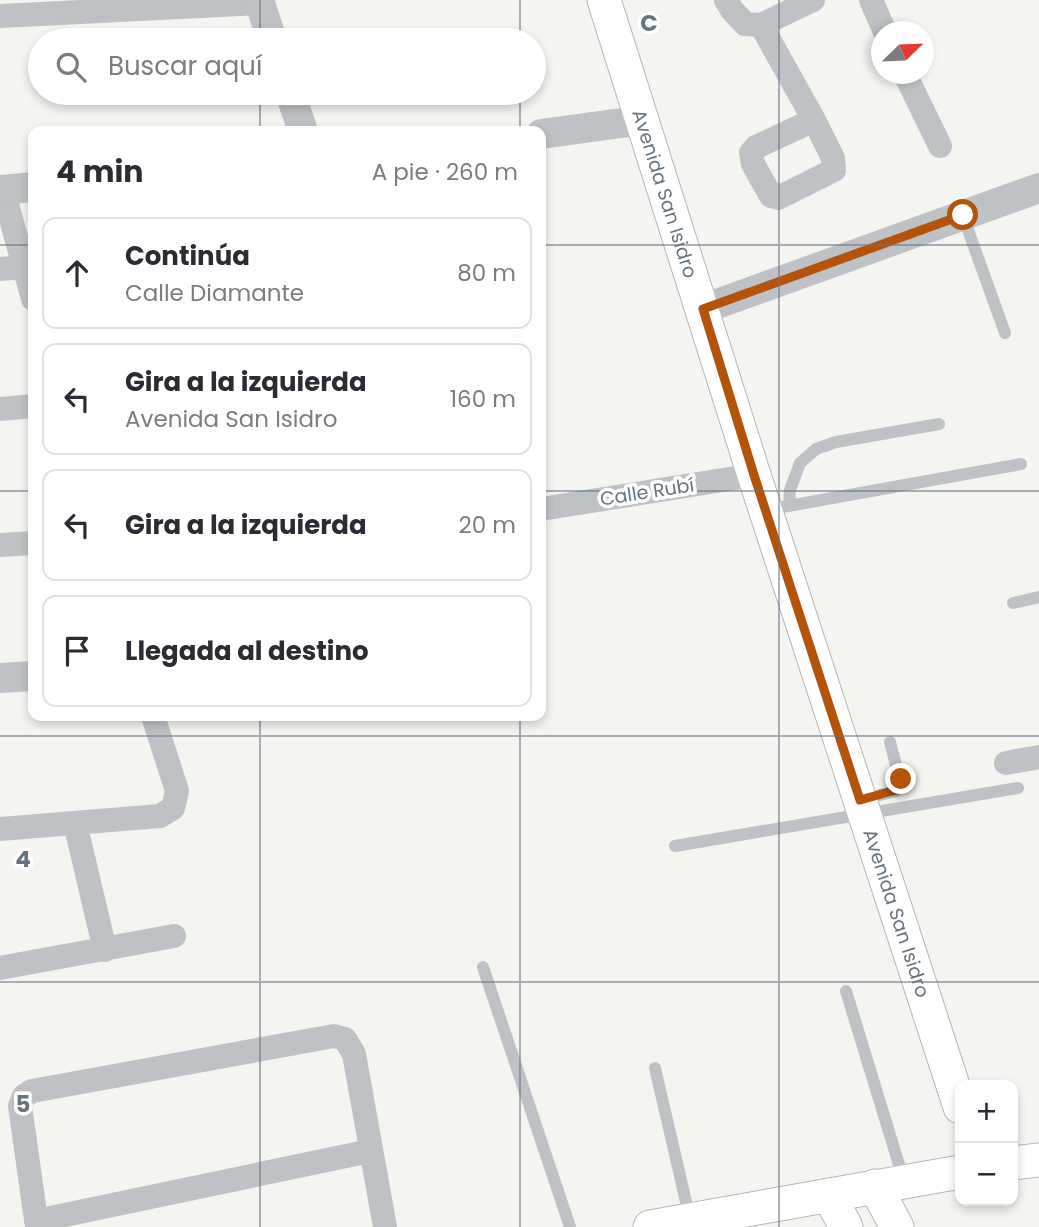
<!DOCTYPE html>
<html lang="es">
<meta charset="utf-8">
<style>
:root{--surface:#fff;--page:#f2f2f3;--text:#2b2b33;--muted:#7c7c81;--line:#e1e1e2}
body{margin:0;font-family:Poppins,sans-serif;background:var(--page);color:var(--text)}
.controls{position:absolute;right:21px;bottom:21px;display:grid;overflow:hidden;border-radius:14px;box-shadow:0 4px 10px #0003}
.controls button{width:63px;height:63px;display:grid;place-items:center;padding:0;border:0;border-bottom:2px solid var(--line);background:var(--surface);color:var(--text);font:35px sans-serif}
.compass{position:absolute;left:871px;top:21px;width:63px;height:63px;border-radius:50%;background:var(--surface);box-shadow:0 4px 10px #0003;rotate:67deg}
.stop{position:absolute;width:21px;height:21px;margin:-16px;border:5px solid #b45309;border-radius:50%;background:#fff}
.stop.end{background:#b45309;border-color:#fff;box-shadow:0 2px 7px #0008}
.list{margin:0;padding:0;list-style:none}
h2{display:flex;justify-content:space-between;align-items:center;height:91px;margin:0;padding:0 28px;font-size:30px}
h2 small{font-size:23px;font-weight:400;color:var(--muted)}
.list li{display:grid;grid-template-columns:46px 1fr auto;gap:21px;align-items:center;box-sizing:border-box;height:112px;margin:0 14px 14px;padding:0 14px;border:2px solid var(--line);border-radius:14px}
.list b{display:block;font-size:26px;white-space:nowrap}
.list p{margin:0;font-size:23px;white-space:nowrap;color:var(--muted)}
.list em{font-size:23px;font-style:normal;color:var(--muted)}
.icon{flex:none;width:38px;height:38px;fill:none;stroke:currentColor;stroke-width:2;stroke-linecap:round;stroke-linejoin:round}
.map{position:relative;flex:none;width:1039px;height:1227px;overflow:hidden}
.search{position:absolute;background:var(--surface);box-shadow:0 4px 10px #0003;left:28px;top:28px;width:518px;height:77px;display:flex;align-items:center;gap:18px;box-sizing:border-box;padding:0 24px;border-radius:38px;color:var(--muted);font-size:26px}
.panel{position:absolute;background:var(--surface);box-shadow:0 4px 10px #0003;left:28px;top:126px;width:518px;height:595px;border-radius:14px}
.map>svg:first-child{display:block}
.lines{fill:none;stroke-linecap:round;stroke-linejoin:round}
.secondary-casing{stroke:#b3b7bb;stroke-width:35}
.service{stroke:#bec2c5;stroke-width:12}
.minor{stroke:#bec2c5;stroke-width:24}
.tertiary{stroke:#bec2c5;stroke-width:30}
.secondary{stroke:#fff;stroke-width:33}
.route{stroke:#b45309;stroke-width:9}
.grid{fill:none;stroke:#66747f;stroke-width:2;stroke-opacity:0.55}
.labels{text-anchor:middle;dominant-baseline:central;stroke-width:7;stroke-linejoin:round;paint-order:stroke}
.street-label{font-size:19px;fill:#66747f;stroke:#fff}
.grid-label{font-size:23px;text-anchor:middle;font-weight:bold;fill:#66747f;stroke:#fff;stroke-width:7;stroke-linejoin:round;paint-order:stroke}
</style>
<div class="map">
<svg width="1039" height="1227" viewBox="0 0 1039 1227">
<rect width="100%" height="100%" fill="#f4f4f1"/>
<g class="lines">
<defs>
<g id="secondary">
<path id="s1" d="M604,0L754,475L960,1107"/>
<path d="M1013,1163L1039,1160"/>
<path d="M875,1186L897,1227"/>
<path d="M829,1195L846,1227"/>
<path d="M650,1227L960,1172"/>
</g>
</defs>
<use href="#secondary" class="secondary-casing"/>
<path class="service" d="M963,216L1005,333
M789,506L790,490L800,463L816,449L836,442L939,424
M766,510L1021,464
M1013,603L1039,597
M860,800L896,791L901,785L890,742
M675,846L1018,788
M483,967L570,1227
M846,991L904,1181
M655,1068L690,1219"/>
<path class="minor" d="M726,0L732,10L745,24L761,25L813,0
M871,0L885,32
M0,16L260,3
M761,25L814,120L833,158L834,170L778,198L771,196L753,164L751,153L756,147L814,120
M905,74L940,146
M3,190L33,299
M0,269L25,267
M0,409L33,406
M541,509L754,475
M0,545L33,543
M1006,763L1039,757
M75,823L105,950
M0,829L160,816L173,808L177,791L153,716
M0,968L174,936
M36,1221L370,1151
M37,1227L20,1106L24,1096L32,1091L334,1036L345,1039L354,1054L385,1227"/>
<path class="tertiary" d="M259,0L272,40
M290,93L303,131
M541,134L643,120
M0,190L33,187
M703,309L1039,188
M0,678L33,676"/>
<use href="#secondary" class="secondary"/>
</g>
<g class="lines">
<path class="route" d="M901,779V785L896,790L860,800L754,475L703,309L963,215"/>
</g>
<path class="grid" d="M260,0V40M520,0V40M779,0V1227M260,93V131M520,93V131M0,245H33M541,245H1039M0,491H33M541,491H1039M260,716V1227M520,716V1227M0,736H1039M0,982H1039"/>
<g class="labels">
<g class="street-label">
<text stroke="none"><textPath href="#s1" startOffset="203">Avenida San Isidro</textPath></text>
<text transform="translate(647 492) rotate(-9)">Calle Rubí</text>
<text stroke="none"><textPath href="#s1" startOffset="959">Avenida San Isidro</textPath></text>
</g>
</g>
<g class="grid-label">
<text x="649" y="31">C</text>
<text x="23" y="867">4</text>
<text x="23" y="1112">5</text>
</g>
</svg>
<div class="controls">
<button>+</button>
<button>−</button>
</div>
<svg class="compass" viewBox="-18 -18 36 36"><path d="M0-13l5 13h-10z" fill="#e53935"/><path d="M0 13l5-13h-10z" fill="#7c7c81"/></svg>
<div class="stop" style="left:963px;top:215px"></div>
<div class="stop end" style="left:901px;top:779px"></div>
<div class="search"><svg class="icon" aria-label="search" viewBox="0 0 24 24"><circle cx="10" cy="10" r="6"/><path d="M15 15l6 6"/></svg>Buscar aquí</div>
<section class="panel">
<h2>4 min<small>A pie · 260 m</small></h2>
<ul class="list">
<li><svg class="icon" aria-label="ahead" viewBox="0 0 24 24"><path d="M12 20V5M6 11l6-6 6 6"/></svg><div><b>Continúa</b><p>Calle Diamante</p></div><em>80 m</em></li>
<li><svg class="icon" aria-label="left" viewBox="0 0 24 24"><path d="M17 20v-9H6M10 6l-5 5 5 5"/></svg><div><b>Gira a la izquierda</b><p>Avenida San Isidro</p></div><em>160 m</em></li>
<li><svg class="icon" aria-label="left" viewBox="0 0 24 24"><path d="M17 20v-9H6M10 6l-5 5 5 5"/></svg><div><b>Gira a la izquierda</b></div><em>20 m</em></li>
<li><svg class="icon" aria-label="arrive" viewBox="0 0 24 24"><path d="M6 21V4h12l-3 4 3 4H6"/></svg><div><b>Llegada al destino</b></div></li>
</ul>
</section>
</div>
